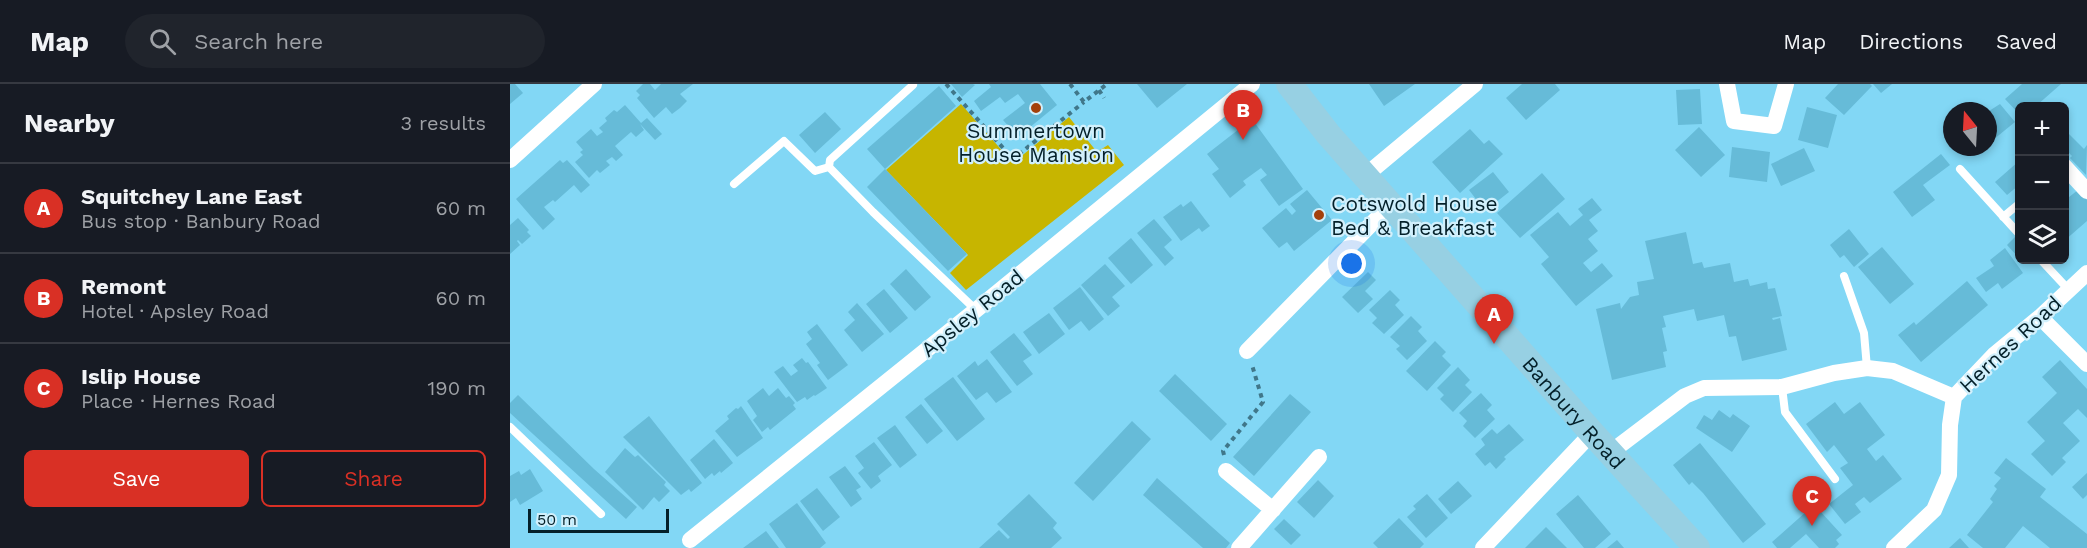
<!DOCTYPE html>
<meta charset="utf-8">
<style>
:root{--surface:#171b24;--page:#20242c;--text:#f1f3f6;--muted:#9ea1a6;--line:#363941;--accent:#d93025}
body{margin:0;font-family:"Work Sans",sans-serif;background:var(--page);color:var(--text)}
.controls{position:absolute;right:18px;top:18px;display:grid;overflow:hidden;border-radius:9px;box-shadow:0 3px 9px #0003}
.controls button{width:54px;height:54px;display:grid;place-items:center;padding:0;border:0;border-bottom:2px solid var(--line);background:var(--surface);color:var(--text);font:30px sans-serif}
.compass{position:absolute;left:1433px;top:18px;width:54px;height:54px;border-radius:50%;background:var(--surface);box-shadow:0 3px 9px #0003;rotate:342deg}
.scale{position:absolute;left:18px;bottom:15px;width:141px;box-sizing:border-box;padding-left:6px;border:3px solid #042029;border-top:0;font-size:16px;line-height:21px;white-space:nowrap;color:#042029;-webkit-text-stroke:4px #d1f0fc;paint-order:stroke}
.you{position:absolute;left:842px;top:180px;width:21px;height:21px;margin:-15px;border:4px solid #fff;border-radius:50%;background:#1a73e8;box-shadow:0 0 0 9px #1a73e833}
.badge{display:grid;place-items:center;width:39px;height:39px;border-radius:50%;background:var(--accent);color:#fff;font-size:20px;font-weight:700}
.pin{position:absolute;translate:-50% -50px;filter:drop-shadow(0 2px 3px #0008)}
.pin::after{content:'';position:absolute;top:32px;width:21px;height:18px;background:inherit;clip-path:polygon(0 0,100% 0,50% 100%)}
.list{margin:0;padding:0;list-style:none}
h2{display:flex;justify-content:space-between;align-items:center;height:78px;margin:0;padding:0 24px;font-size:26px}
h2 small{font-size:20px;font-weight:400;color:var(--muted)}
.list li{display:grid;grid-template-columns:39px 1fr auto;gap:18px;align-items:center;box-sizing:border-box;height:90px;padding:0 24px;border-top:2px solid var(--line)}
.list b{display:block;font-size:22px;white-space:nowrap}
.list p{margin:0;font-size:20px;white-space:nowrap;color:var(--muted)}
.list em{font-size:20px;font-style:normal;color:var(--muted)}
.actions{display:flex;gap:12px;padding:18px 24px}
.actions a{flex:1;padding:14px 0;border:2px solid var(--accent);border-radius:9px;text-align:center;font-size:21px;color:var(--accent)}
.actions .main{background:var(--accent);color:#fff}
.icon{flex:none;width:33px;height:33px;fill:none;stroke:currentColor;stroke-width:2;stroke-linecap:round;stroke-linejoin:round}
.map{position:relative;flex:none;width:1577px;height:464px;overflow:hidden}
header{display:flex;align-items:center;gap:36px;box-sizing:border-box;height:84px;padding:0 30px;background:var(--surface);border-bottom:2px solid var(--line)}
header strong{font-size:28px}
nav{display:flex;gap:33px;margin-inline-start:auto;font-size:21px}
.search{width:420px;height:54px;background:var(--page);display:flex;align-items:center;gap:15px;box-sizing:border-box;padding:0 21px;border-radius:33px;color:var(--muted);font-size:22px}
main{display:flex}
aside{flex:1;background:var(--surface)}
.map>svg:first-child{display:block}
.green{fill:#c7b500}
.building{fill:#66bbd8}
.lines{fill:none;stroke-linecap:round;stroke-linejoin:round}
.path{stroke:#40778a;stroke-width:4;stroke-dasharray:4.5 4.5;stroke-linecap:butt}
.service{stroke:#fff;stroke-width:8}
.minor{stroke:#fff;stroke-width:16}
.primary{stroke:#97d0e3;stroke-width:26}
.poi-dot{fill:#a4410c;stroke:#d1f0fc;stroke-width:2}
.labels{text-anchor:middle;dominant-baseline:central;stroke-width:4.5;stroke-linejoin:round;paint-order:stroke}
.poi-label{font-size:21px;fill:#042029;stroke:#d1f0fc}
.street-label{font-size:21px;fill:#042029;stroke:#d1f0fc}
</style>
<header>
<strong>Map</strong>
<div class="search"><svg class="icon" aria-label="search" viewBox="0 0 24 24"><circle cx="10" cy="10" r="6"/><path d="M15 15l6 6"/></svg>Search here</div>
<nav><a>Map</a><a>Directions</a><a>Saved</a></nav>
</header>
<main>
<aside>
<h2>Nearby<small>3 results</small></h2>
<ul class="list">
<li><span class="badge">A</span><div><b>Squitchey Lane East</b><p>Bus stop · Banbury Road</p></div><em>60 m</em></li>
<li><span class="badge">B</span><div><b>Remont</b><p>Hotel · Apsley Road</p></div><em>60 m</em></li>
<li><span class="badge">C</span><div><b>Islip House</b><p>Place · Hernes Road</p></div><em>190 m</em></li>
</ul>
<div class="actions"><a class="main">Save</a><a>Share</a></div>
</aside>
<div class="map">
<svg width="1577" height="464" viewBox="0 0 1577 464">
<rect width="100%" height="100%" fill="#82d7f5"/>
<path class="green" d="M451,20L503,79L559,33L587,68L598,61L614,81L456,206L440,189L458,171L376,86Z"/>
<path class="building" d="M0,0H5L13,9L0,20Z
M133,0H140L145,6L151,0H183L170,10L177,17L170,24L162,30L156,23L144,34L127,14L130,11L126,7Z
M441,0H463L465,1L452,13Z
M479,0H530L547,21L508,53L493,36L515,19L508,10L495,19L490,13L471,27L464,17L481,3Z
M627,0H677L647,24Z
M859,0H905L874,22Z
M1012,0H1045L1050,6L1016,36L996,14Z
M1328,0H1360L1362,2L1334,31L1315,14Z
M1363,0H1382L1371,9Z
M1512,0H1551L1526,22H1509V30L1495,15Z
M429,2L446,22L375,85L357,65Z
M1190,5L1192,40L1168,41L1166,6Z
M1490,20L1505,38L1478,60V27H1473L1477,24L1479,27Z
M115,21L131,39L137,34L152,50L145,56L130,40L134,46L126,53L121,48L105,62L113,71L106,77L102,73L96,77L100,81L90,89L87,86L79,94L65,78L73,71L70,68L73,66L66,58L81,45L87,52L93,48L89,44L97,37L95,34L104,26L107,28Z
M1297,23L1327,31L1318,64L1288,56Z
M315,28L331,45L305,69L289,51Z
M742,35L793,105L769,122L750,96L757,91L751,84L733,97L736,101L720,114L702,90L709,85L697,70Z
M1189,43L1215,71L1191,93L1165,66Z
M960,45L974,60L979,56L993,70L950,109L922,78Z
M1554,45L1574,65L1577,61L1576,91L1560,74L1562,72L1554,64Z
M1222,63L1260,68L1257,98L1219,93Z
M1294,64L1305,87L1271,102L1261,80Z
M1431,70L1440,81L1413,101L1425,116L1402,133L1383,108Z
M50,76L53,79L57,76L80,101L71,109L64,101L45,118L43,116L34,123L45,135L33,146L6,115Z
M1509,77V101L1497,111L1485,98Z
M375,85L457,170L438,187L357,103Z
M983,88L999,108L975,127L959,106Z
M1032,89L1055,115L1010,154L987,129Z
M797,106L822,136L784,167L777,158L769,164L752,144L776,124L782,131L786,127L780,120Z
M1568,106L1577,116V137L1554,157V117Z
M1082,114L1092,126L1079,136L1088,147L1078,155L1088,167L1073,179L1081,188L1092,179L1103,192L1066,222L1031,180L1039,173L1020,151L1048,128L1060,142L1073,131L1068,125Z
M681,117L700,142L692,148L689,144L671,157L653,133L671,120L673,123Z
M8,134L19,146L17,148L21,152L12,160L8,156L7,157L10,161L0,170V141Z
M644,135L662,156L654,163L664,174L655,182L627,149Z
M1339,145L1359,170L1344,183L1334,171L1330,174L1320,161Z
M1176,148L1183,180L1192,178L1194,184L1220,179L1224,198L1238,195L1240,202L1257,198L1258,205L1265,204L1272,232L1262,234L1263,236L1270,234L1277,266L1232,277L1226,252L1219,253L1214,231L1187,237L1184,225L1153,232L1156,243L1152,244L1157,267L1153,268L1156,283L1102,296L1086,225L1110,219L1111,225L1120,213L1129,211L1127,198L1144,195L1135,157Z
M1505,153L1509,158V174L1497,161Z
M621,154L643,181L621,200L598,174Z
M1372,163L1404,200L1380,220L1348,183Z
M1495,164L1513,189L1492,205L1488,199L1476,208L1466,194L1484,182L1480,176Z
M595,180L615,202L602,213L610,222L598,232L571,201Z
M396,185L421,213L405,227L380,200Z
M858,188L866,196L855,207L863,215L848,229L832,213Z
M1457,197L1478,221L1411,278L1388,251L1404,238L1406,241Z
M570,203L594,235L579,247L571,237L559,246L543,224Z
M374,205L398,234L380,249L356,220Z
M880,206L890,216L885,221L894,231L874,250L862,239L867,234L859,226Z
M347,219L374,250L352,268L334,246L345,236L338,228Z
M539,229L555,250L529,270L513,248Z
M901,232L912,243L908,247L917,257L897,276L886,265L890,262L880,253Z
M307,240L338,281L318,296L307,281L310,279L296,260L302,255L297,248Z
M504,249L522,271L513,277L523,290L507,302L480,268Z
M925,257L936,268L932,272L941,281L917,307L896,287Z
M292,274L296,279L298,278L317,304L305,312L304,311L297,316L295,313L287,318L264,288L273,282L281,292L288,287L283,281Z
M477,275L502,308L486,319L477,308L466,316L447,292L465,277L468,282Z
M1550,276L1577,305V334L1568,325L1553,339L1570,357L1552,374L1556,378L1542,392L1521,370L1535,357L1517,338L1547,309L1532,293Z
M948,283L960,296L955,301L962,308L943,328L930,315L934,311L927,304Z
M665,290L717,340L701,357L649,307Z
M443,293L475,335L447,357L414,315Z
M253,304L259,312L268,304L276,314L279,312L285,319L283,321L286,325L260,346L258,343L252,348L243,336L247,332L237,317Z
M971,309L982,321L977,326L985,335L965,354L953,342L957,337L949,329Z
M780,310L801,328L744,392L723,373Z
M8,311L84,385L127,423L116,435L0,329V319Z
M1325,318L1334,330L1350,318L1375,351L1357,365L1366,377L1373,371L1392,395L1360,419L1354,413L1345,420L1351,428L1335,440L1319,420L1343,401L1330,384L1338,379L1324,361L1317,368L1296,340Z
M411,320L433,347L417,360L395,333Z
M231,322L253,354L227,373L205,347L219,335L217,332L226,324L228,325Z
M1209,326L1220,334L1223,330L1240,342L1222,368L1186,344L1194,331L1202,336Z
M139,332L192,399L181,408L179,405L171,411L113,353Z
M622,337L641,355L583,417L564,399Z
M999,340L1014,356L994,373L996,375L986,385L980,378L975,382L965,370L975,361L971,355L982,345L987,350Z
M385,341L407,371L390,384L367,354Z
M204,355L223,379L211,389L210,387L204,392L202,389L195,395L180,376Z
M364,358L382,381L368,392L371,397L361,405L348,389L354,384L345,372Z
M1190,359L1256,440L1233,459L1193,409L1182,398L1179,401L1163,381Z
M115,364L125,373L128,371L156,398L154,401L160,407L149,418L144,413L133,426L95,388Z
M1496,374L1536,405L1530,413L1577,450V464H1540L1513,442L1495,464H1473L1457,451L1483,418L1480,415L1487,405L1484,402L1491,394L1484,389Z
M335,382L351,403L346,406L352,415L341,423L319,393Z
M20,385L33,407L10,421L6,414L0,418V392L9,387L11,391Z
M1577,389V411L1573,415L1562,403Z
M647,394L720,459L716,464H693L633,411Z
M808,396L824,412L804,434L787,418Z
M948,397L962,412L941,430L928,415Z
M307,404L330,433L313,447L290,417Z
M519,410L547,439L543,444L552,454L541,464H469L489,446L498,455L500,453L487,440Z
M917,410L938,434L916,454L897,433L906,425L903,422Z
M1068,411L1101,450L1085,464H1074L1046,430Z
M287,419L316,459L310,464H276L259,440Z
M1297,427L1303,433L1310,427L1332,451L1326,456L1329,460L1325,464H1309L1296,450L1280,464H1267L1262,458Z
M889,434L914,460L910,464H868L863,459Z
M774,435L791,451L781,461L764,445Z
M1036,443L1057,464H1015Z
M256,447L269,464H233Z
M1450,454L1459,464H1439Z
M1107,456L1114,464H1097Z"/>
<g class="lines">
<path class="path" d="M436,0L503,75L574,18
M560,0L574,18L597,0
M589,6L594,14
M714,371L713,367L753,318L742,281"/>
<path class="service" d="M403,1L320,76L319,83L363,128L466,226
M1450,85L1510,151
M224,100L274,57L305,87L319,83
M1493,133L1510,119
M1531,176L1558,205
M1334,192L1354,249L1357,284
M1272,303L1275,328L1325,395
M0,343L91,430"/>
<path class="minor" d="M1217,0L1224,37L1264,42L1276,0
M0,76L84,0
M1554,82L1577,107
M856,91L965,0
M1530,233L1577,280
M737,267L881,120
M1101,368L1175,312L1194,304L1272,303L1324,289L1357,284L1383,287L1444,313
M716,387L763,426
M180,456L466,226L742,0
M729,464L809,373
M973,464L1082,349
M1384,464L1424,426L1439,391L1440,341L1444,313L1484,271L1530,233L1577,189"/>
<path class="primary" id="s1" d="M779,0L818,50L1082,349L1187,464"/>
</g>
<g class="poi-dot">
<circle cx="526" cy="24" r="6"/>
<circle cx="809" cy="131" r="6"/>
</g>
<g class="labels">
<g class="poi-label">
<text x="526" y="46">Summertown<tspan x="526" dy="24">House Mansion</tspan></text>
<text x="821" y="119" text-anchor="start">Cotswold House<tspan x="821" dy="24">Bed &amp; Breakfast</tspan></text>
</g>
<g class="street-label">
<text transform="translate(462 229) rotate(-39)">Apsley Road</text>
<text transform="translate(1500 260) rotate(-43)">Hernes Road</text>
<text stroke="none"><textPath href="#s1" startOffset="435">Banbury Road</textPath></text>
</g>
</g>
</svg>
<div class="controls">
<button>+</button>
<button>−</button>
<button><svg class="icon" aria-label="layers" viewBox="0 0 24 24"><path d="M12 4l9 5-9 5-9-5zM3 14l9 5 9-5"/></svg></button>
</div>
<svg class="compass" viewBox="-18 -18 36 36"><path d="M0-13l5 13h-10z" fill="#e53935"/><path d="M0 13l5-13h-10z" fill="#9ea1a6"/></svg>
<div class="scale">50 m</div>
<div class="you"></div>
<div class="pin badge" style="left:984px;top:260px">A</div>
<div class="pin badge" style="left:733px;top:56px">B</div>
<div class="pin badge" style="left:1302px;top:442px">C</div>
</div>
</main>
